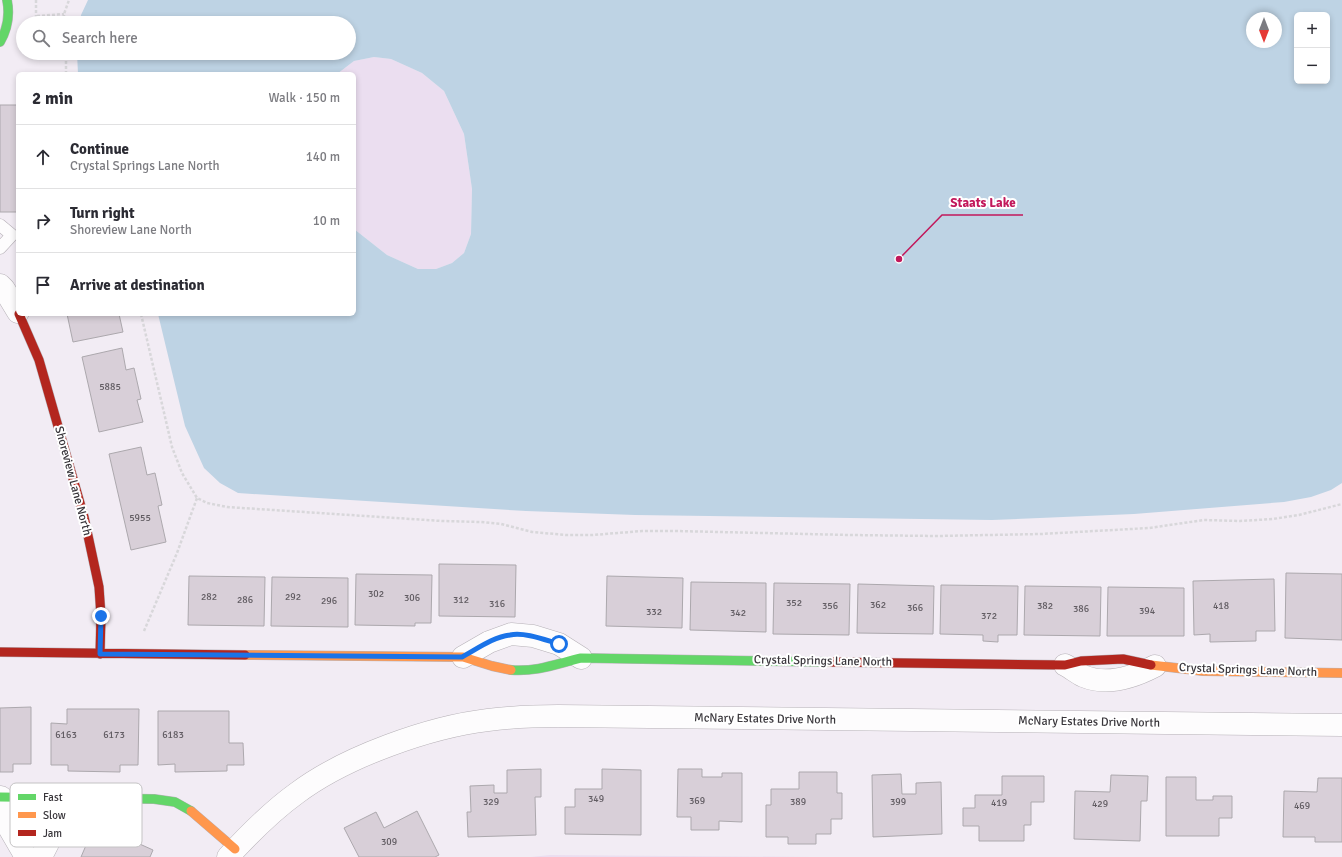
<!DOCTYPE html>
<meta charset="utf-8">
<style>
:root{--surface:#fff;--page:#f7f7f7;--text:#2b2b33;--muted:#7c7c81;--line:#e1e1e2}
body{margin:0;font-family:Signika,sans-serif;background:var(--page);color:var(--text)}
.controls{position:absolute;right:12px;top:12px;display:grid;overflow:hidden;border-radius:6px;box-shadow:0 2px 6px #0003}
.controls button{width:36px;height:36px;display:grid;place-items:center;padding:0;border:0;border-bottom:1px solid var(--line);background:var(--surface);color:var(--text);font:20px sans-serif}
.compass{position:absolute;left:1246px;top:12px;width:36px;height:36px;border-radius:50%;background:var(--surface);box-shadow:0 2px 6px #0003;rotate:180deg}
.stop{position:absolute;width:12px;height:12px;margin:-9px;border:3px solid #1a73e8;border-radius:50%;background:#fff}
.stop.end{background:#1a73e8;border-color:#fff;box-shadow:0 1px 4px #0008}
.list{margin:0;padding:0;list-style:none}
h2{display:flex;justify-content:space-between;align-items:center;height:52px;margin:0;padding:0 16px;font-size:17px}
h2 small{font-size:13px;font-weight:400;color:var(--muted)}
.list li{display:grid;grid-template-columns:26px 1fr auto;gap:12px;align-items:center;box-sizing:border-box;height:64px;padding:0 16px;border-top:1px solid var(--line)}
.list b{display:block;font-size:15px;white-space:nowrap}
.list p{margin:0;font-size:13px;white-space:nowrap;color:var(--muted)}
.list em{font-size:13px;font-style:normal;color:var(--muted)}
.icon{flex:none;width:22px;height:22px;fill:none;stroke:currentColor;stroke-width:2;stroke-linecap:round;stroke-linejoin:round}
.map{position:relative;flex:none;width:1342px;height:857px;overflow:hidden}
.search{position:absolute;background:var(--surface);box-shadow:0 2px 6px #0003;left:16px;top:16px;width:340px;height:44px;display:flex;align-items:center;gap:10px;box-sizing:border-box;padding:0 14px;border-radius:22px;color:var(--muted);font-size:15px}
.panel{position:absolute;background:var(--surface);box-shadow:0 2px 6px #0003;left:16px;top:72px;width:340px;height:244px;border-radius:6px}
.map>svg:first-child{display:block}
.green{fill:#ebdef0}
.water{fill:#bed3e4;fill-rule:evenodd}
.building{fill:#d8cfd8;stroke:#aca8ad}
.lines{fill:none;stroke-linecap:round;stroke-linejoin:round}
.lane-casing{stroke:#b6b1b7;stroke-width:13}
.street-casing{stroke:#b6b1b7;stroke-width:23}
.fast-casing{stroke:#b6b1b7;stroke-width:10}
.slow-casing{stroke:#b6b1b7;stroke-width:10}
.jam-casing{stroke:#b6b1b7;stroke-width:10}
.path{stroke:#d8d7da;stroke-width:2.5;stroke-dasharray:3 2;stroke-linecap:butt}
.lane{stroke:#fdfcfd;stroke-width:12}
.street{stroke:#fdfcfd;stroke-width:22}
.fast{stroke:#63d668;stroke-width:9}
.slow{stroke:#ff974d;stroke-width:9}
.jam{stroke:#b3261e;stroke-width:9}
.route{stroke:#1a73e8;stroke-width:5}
.labels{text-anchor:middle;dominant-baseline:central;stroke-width:4;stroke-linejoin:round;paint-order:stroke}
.number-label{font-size:10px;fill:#615c62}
.street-label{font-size:12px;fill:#39363b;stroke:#fff}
.key{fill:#fff;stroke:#c4c3c4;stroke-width:1}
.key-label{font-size:11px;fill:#39363b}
.leader{fill:none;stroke:#c2185b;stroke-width:1.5}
.callout-dot{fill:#c2185b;stroke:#fff;stroke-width:1.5}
.callout-label{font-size:13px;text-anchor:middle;font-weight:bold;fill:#c2185b;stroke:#fff;stroke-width:4;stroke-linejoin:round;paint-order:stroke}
</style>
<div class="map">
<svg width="1342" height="857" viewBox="0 0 1342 857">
<rect width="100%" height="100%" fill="#f2ecf4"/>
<path class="green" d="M374,57L391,59L422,73L444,91L464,134L472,189L471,234L464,253L452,263L436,269H418L387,255L354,229V74H337L354,61Z
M550,855L812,857H531Z"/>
<path class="water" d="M88,0H1342V483L1331,490L1311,497L1284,502L1134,514L992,520L635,515L526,511L238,493L220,483L204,468L185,426L158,314H354V229L387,255L418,269H436L452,263L464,253L471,234L472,189L464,134L444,91L422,73L391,59L374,57L354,61L337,74H78L77,53H349V23H80L81,15ZM1297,15H1327V81H1297ZM1252,18H1276V42H1252Z"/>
<path class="building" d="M0,105H18V212H0Z
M67,314H119L123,332L73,342Z
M122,348L126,370L134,368L141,399L137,400L143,422L99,432L82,357Z
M141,447L147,475L155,473L162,505L158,506L166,542L131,550L109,454Z
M439,564L516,565L515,617L439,616Z
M1286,573L1342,574V640L1285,638Z
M356,574L432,575L431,623H415V626L355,625Z
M189,576L265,577L264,626L188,625Z
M607,576L683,578L682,628L606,626Z
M272,577L348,578V627L271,626Z
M1274,579L1275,631H1256V641L1210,642V634L1194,635L1193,581Z
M691,582L766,583V632L690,630Z
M774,583L850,584L849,635L773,634Z
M858,584L934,586L933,634L857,633Z
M941,585L1018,586L1017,635H998V642L983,641V635L940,634Z
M1025,586L1101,587L1100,636L1024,635Z
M1108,587L1184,588V636H1107Z
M31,707V764H13V772H0V708Z
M67,709H139L138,765H120V772L68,771V765H51V723L67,724Z
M158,711H229V743H243L244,765H227V771L175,772V764L158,765Z
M541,769V797H535L536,835L468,837L467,812H471L470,786L494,785V793H507V770Z
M602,769L641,770V835L565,834V807H575V789H602Z
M678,769H702V777H722V773H742V822L719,821V830H691V817H677Z
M799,772H837V793H842V819H831V834H816V844H788V837H766V805H771V789H799Z
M901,774L902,794H916V783L941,782L942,834L873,837L872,775Z
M1111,775L1148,776L1147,801H1141L1140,841L1074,839L1075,791L1110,792Z
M1002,776H1044V802H1031V825H1024V841H979V826H963V808H975V795H1002Z
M1166,777H1196V800H1213V796H1232V818H1219V836H1166Z
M1318,778H1342V842H1315V837H1283L1284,791L1317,792Z
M417,811L439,855L435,857H359L344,828L376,812L384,828Z
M102,827L153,850L150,857H81L90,836L97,839Z"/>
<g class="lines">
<defs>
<path id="lane" d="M0,225L12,235L0,248"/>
<path id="street" d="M0,285L4,289L18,312
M463,657L489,642L511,634L533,636L559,644L581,658
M1065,665C1071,668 1077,673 1083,676C1107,686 1134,677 1155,666
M1,797L2,816L26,857
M41,857L71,798
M228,857C249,834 272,811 297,793C345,757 429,727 488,720C512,717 535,716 558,716L1342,725"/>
<path id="fast" d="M0,42C8,28 10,15 7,0
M511,670C537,672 556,664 581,658L829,662
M0,797L154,799L175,802L191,811"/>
<path id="slow" d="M245,655L463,657L492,666L511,670
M1151,665L1203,671L1342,673
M191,811L235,849"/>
<path id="jam" d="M19,314L39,360L84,517L99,587L101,616L100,654
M0,652L245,655
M829,662L1065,665L1081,661L1123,659L1151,665"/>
</defs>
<use href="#lane" class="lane-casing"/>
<use href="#street" class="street-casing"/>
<use href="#fast" class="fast-casing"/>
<use href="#slow" class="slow-casing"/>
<use href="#jam" class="jam-casing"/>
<path class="path" d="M36,0V23
M37,16L64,14
M64,23V14L69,0
M66,74V53
M141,314L172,447L182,473L197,498L207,503L227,507L442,521L481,522L501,524L532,532L566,535H593L642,531H676L850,535L937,536L1041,534L1149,528L1204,520L1240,521L1273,519L1299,515L1342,504
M144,631L177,553L197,498"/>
<use href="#lane" class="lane"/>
<use href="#street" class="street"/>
<use href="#fast" class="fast"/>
<use href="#slow" class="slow"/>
<use href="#jam" class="jam"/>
</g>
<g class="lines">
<path class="route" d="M101,616L100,654L462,657C477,649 493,637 510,635C525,632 545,640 559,644"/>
</g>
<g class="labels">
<g class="number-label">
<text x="110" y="387">5885</text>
<text x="140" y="518">5955</text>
<text x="376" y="594">302</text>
<text x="209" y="597">282</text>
<text x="293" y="597">292</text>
<text x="412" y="598">306</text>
<text x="245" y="600">286</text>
<text x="461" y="600">312</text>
<text x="329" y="601">296</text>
<text x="794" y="603">352</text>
<text x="497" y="604">316</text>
<text x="878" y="605">362</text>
<text x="830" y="606">356</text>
<text x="1045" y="606">382</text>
<text x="1221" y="606">418</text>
<text x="915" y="608">366</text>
<text x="1081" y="609">386</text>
<text x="1147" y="611">394</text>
<text x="654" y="612">332</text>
<text x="738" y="613">342</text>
<text x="989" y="616">372</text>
<text x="66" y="735">6163</text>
<text x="114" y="735">6173</text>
<text x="173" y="735">6183</text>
<text x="596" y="799">349</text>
<text x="697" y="801">369</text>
<text x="491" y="802">329</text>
<text x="798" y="802">389</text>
<text x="898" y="802">399</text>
<text x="999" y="803">419</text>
<text x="1100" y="804">429</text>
<text x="1302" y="806">469</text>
<text x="389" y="842">309</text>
</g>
<g class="street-label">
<text transform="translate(73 481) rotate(75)">Shoreview Lane North</text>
<text transform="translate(823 661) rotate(1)">Crystal Springs Lane North</text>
<text transform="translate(1248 670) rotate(2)">Crystal Springs Lane North</text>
<text transform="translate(765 719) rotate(1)">McNary Estates Drive North</text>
<text transform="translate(1089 722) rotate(1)">McNary Estates Drive North</text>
</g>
</g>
<rect x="10" y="783" width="132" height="64" rx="6" class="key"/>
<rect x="18" y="794" width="18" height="6" fill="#63d668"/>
<rect x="18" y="812" width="18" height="6" fill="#ff974d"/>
<rect x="18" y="830" width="18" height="6" fill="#b3261e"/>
<g class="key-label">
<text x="43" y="801">Fast</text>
<text x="43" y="819">Slow</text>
<text x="43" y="837">Jam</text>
</g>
<path class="leader" d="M899 259L942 215H1023"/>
<circle class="callout-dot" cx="899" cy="259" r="4"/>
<g class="callout-label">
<text x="983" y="207">Staats Lake</text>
</g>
</svg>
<div class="controls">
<button>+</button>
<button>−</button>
</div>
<svg class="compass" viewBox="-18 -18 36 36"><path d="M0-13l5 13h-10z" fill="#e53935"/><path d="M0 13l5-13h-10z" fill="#7c7c81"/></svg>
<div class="stop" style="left:559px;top:644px"></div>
<div class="stop end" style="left:101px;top:616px"></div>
<div class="search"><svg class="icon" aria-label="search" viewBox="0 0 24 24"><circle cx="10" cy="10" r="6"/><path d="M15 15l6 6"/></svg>Search here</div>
<section class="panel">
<h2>2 min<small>Walk · 150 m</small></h2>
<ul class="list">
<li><svg class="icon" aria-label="ahead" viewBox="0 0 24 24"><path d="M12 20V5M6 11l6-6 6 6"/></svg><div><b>Continue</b><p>Crystal Springs Lane North</p></div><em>140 m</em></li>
<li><svg class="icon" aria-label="right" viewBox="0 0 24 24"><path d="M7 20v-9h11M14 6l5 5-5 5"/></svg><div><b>Turn right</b><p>Shoreview Lane North</p></div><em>10 m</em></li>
<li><svg class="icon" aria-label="arrive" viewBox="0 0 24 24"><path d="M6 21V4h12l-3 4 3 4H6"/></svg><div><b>Arrive at destination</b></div></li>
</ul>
</section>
</div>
